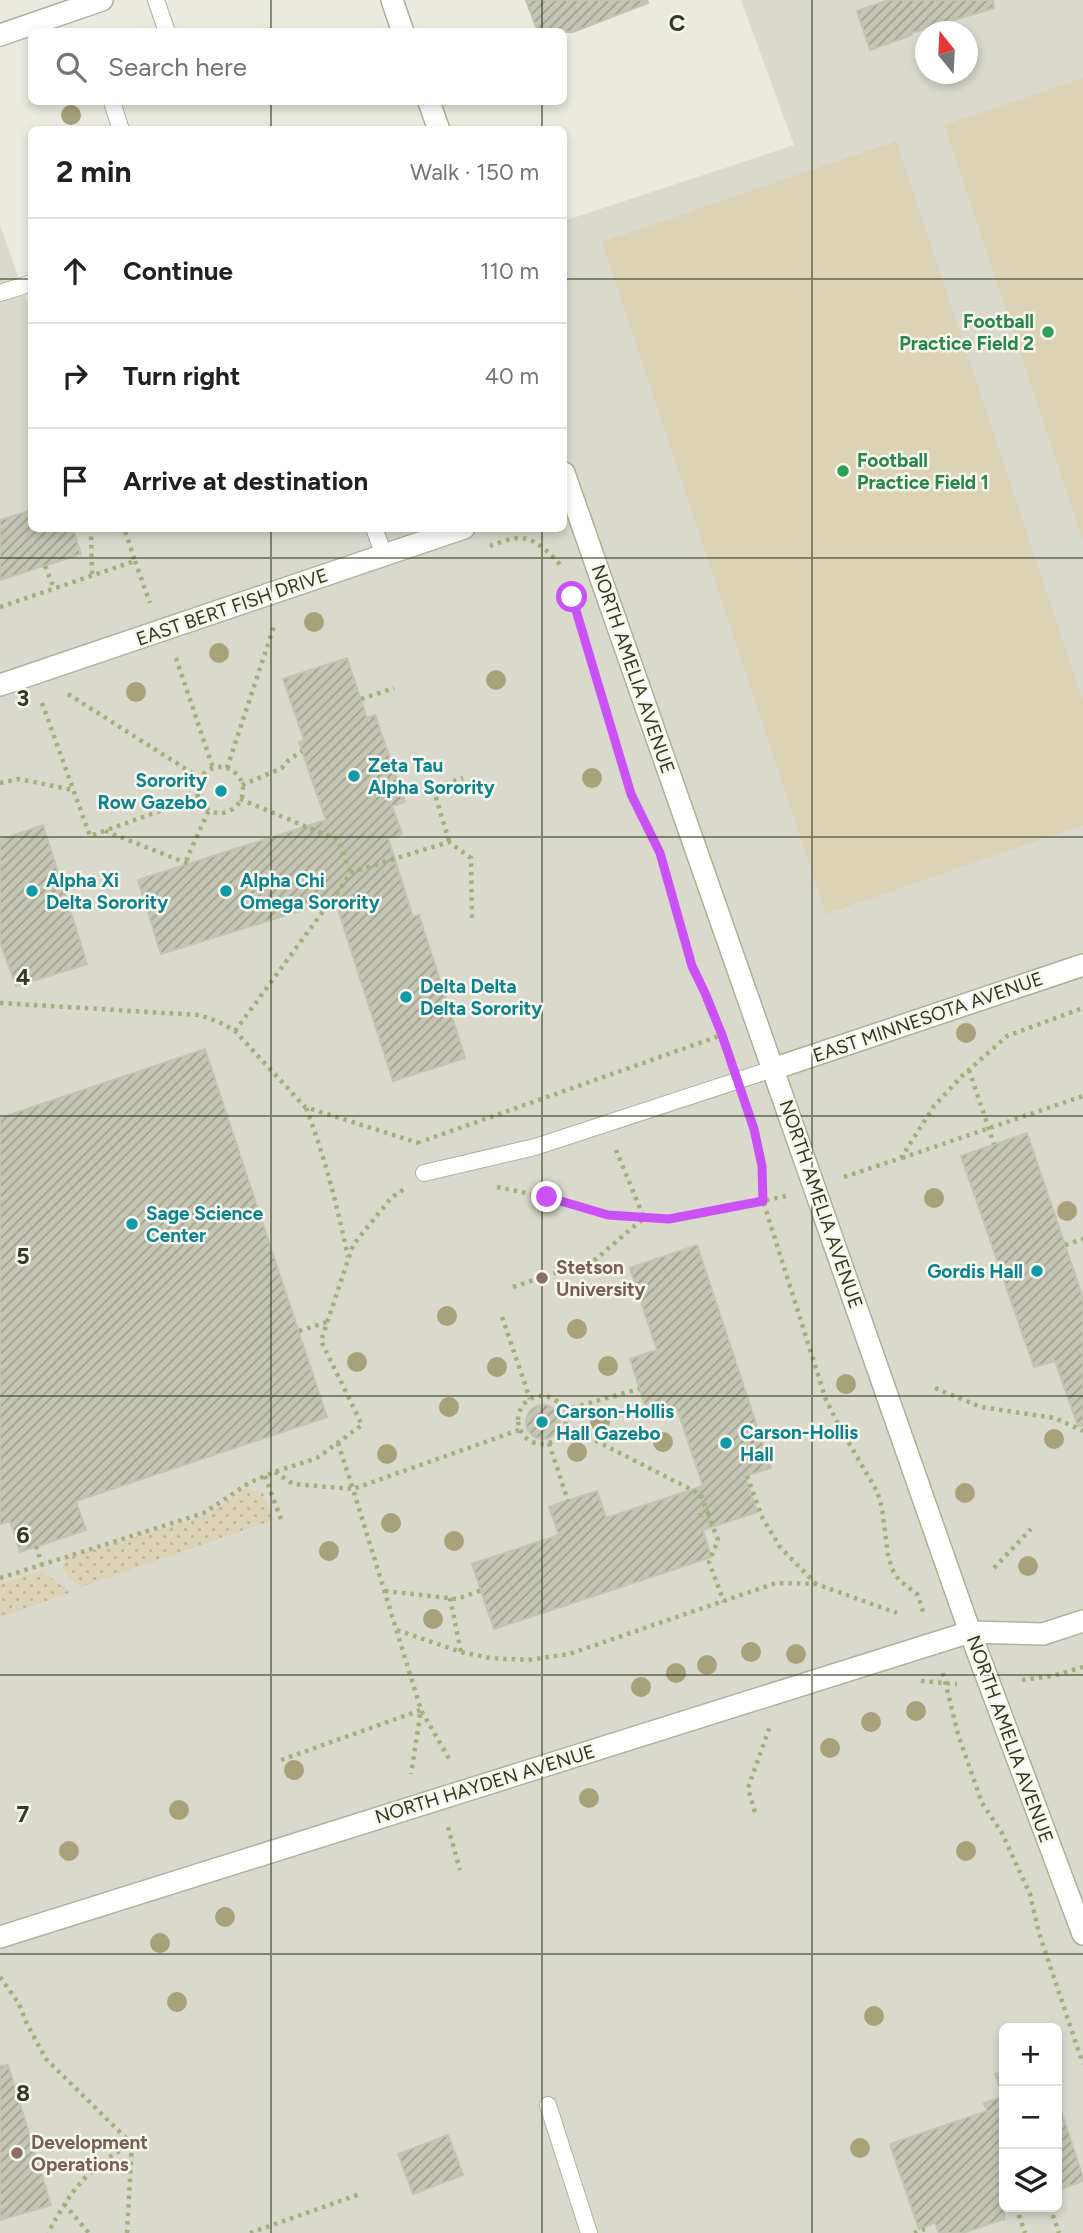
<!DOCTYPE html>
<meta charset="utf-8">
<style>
:root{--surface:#fff;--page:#f2f2f2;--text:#202124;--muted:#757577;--line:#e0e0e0}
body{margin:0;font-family:Figtree,sans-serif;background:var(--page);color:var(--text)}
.controls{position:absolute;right:21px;bottom:21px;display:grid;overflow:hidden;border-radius:10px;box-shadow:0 4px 10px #0003}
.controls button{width:63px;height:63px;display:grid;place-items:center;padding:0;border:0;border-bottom:2px solid var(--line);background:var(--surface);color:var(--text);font:35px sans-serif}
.compass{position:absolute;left:915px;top:21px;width:63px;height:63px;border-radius:50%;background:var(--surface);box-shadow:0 4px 10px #0003;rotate:342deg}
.stop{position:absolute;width:21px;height:21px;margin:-16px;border:5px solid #c951f5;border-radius:50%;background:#fff}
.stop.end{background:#c951f5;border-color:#fff;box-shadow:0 2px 7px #0008}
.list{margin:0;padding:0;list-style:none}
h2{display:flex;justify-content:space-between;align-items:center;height:91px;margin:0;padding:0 28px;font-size:30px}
h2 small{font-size:23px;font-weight:400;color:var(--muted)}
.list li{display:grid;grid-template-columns:46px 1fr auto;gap:21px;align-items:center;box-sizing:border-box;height:105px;padding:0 28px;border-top:2px solid var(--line)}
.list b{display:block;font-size:26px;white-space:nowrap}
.list em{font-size:23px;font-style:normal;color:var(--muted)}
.icon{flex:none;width:38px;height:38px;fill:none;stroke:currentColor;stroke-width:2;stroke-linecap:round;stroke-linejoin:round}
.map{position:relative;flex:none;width:1083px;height:2233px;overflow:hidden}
.search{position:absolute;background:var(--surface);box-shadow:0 4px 10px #0003;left:28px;top:28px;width:539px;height:77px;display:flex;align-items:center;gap:18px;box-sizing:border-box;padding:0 24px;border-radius:10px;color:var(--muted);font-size:26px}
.panel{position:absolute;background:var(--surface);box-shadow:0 4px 10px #0003;left:28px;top:126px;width:539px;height:406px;border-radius:10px}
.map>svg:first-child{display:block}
.built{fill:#d9dacc;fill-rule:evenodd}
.green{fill:url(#green-dots)}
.pitch{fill:#dcd3b6}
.building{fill:url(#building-hatch);stroke:#c2c4b0;stroke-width:2}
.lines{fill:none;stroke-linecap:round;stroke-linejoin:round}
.lane-casing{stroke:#b0b2a1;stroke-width:18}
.street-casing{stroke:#b0b2a1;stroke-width:24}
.secondary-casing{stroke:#adb097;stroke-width:24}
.path{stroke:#a6ae7d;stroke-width:4.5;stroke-dasharray:3.5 5;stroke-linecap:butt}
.lane{stroke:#fff;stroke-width:16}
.street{stroke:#fff;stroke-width:21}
.secondary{stroke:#fff;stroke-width:21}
.tree{fill:#a7a27a}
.route{stroke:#c951f5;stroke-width:9}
.grid{fill:none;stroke:#343a1f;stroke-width:2;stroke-opacity:0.55}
.leisure-dot{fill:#2e9e5b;stroke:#f7f7ee;stroke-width:2.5}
.culture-dot{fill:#0f9aa8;stroke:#f7f7ee;stroke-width:2.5}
.education-dot{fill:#8d6e63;stroke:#f7f7ee;stroke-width:2.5}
.labels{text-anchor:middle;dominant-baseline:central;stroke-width:5;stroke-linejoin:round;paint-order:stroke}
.leisure-label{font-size:19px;font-weight:bold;fill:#27864d;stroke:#f7f7ee;text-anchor:end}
.street-label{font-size:19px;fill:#343a1f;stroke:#f7f7ee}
.culture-label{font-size:19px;font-weight:bold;fill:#0d838f;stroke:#f7f7ee;text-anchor:start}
.education-label{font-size:19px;font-weight:bold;fill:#785e54;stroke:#f7f7ee;text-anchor:start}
.grid-label{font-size:23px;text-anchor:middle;font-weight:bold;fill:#343a1f;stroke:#f7f7ee;stroke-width:5;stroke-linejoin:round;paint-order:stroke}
</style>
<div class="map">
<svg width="1083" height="2233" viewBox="0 0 1083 2233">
<defs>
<pattern id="green-dots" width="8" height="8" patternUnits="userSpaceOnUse" patternTransform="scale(1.75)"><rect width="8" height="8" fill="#dcd3b6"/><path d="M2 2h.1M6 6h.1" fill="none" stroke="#bdb69c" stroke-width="1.8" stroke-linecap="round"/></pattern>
<pattern id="building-hatch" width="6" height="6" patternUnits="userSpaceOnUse" patternTransform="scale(1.75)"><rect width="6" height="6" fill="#c4c5b3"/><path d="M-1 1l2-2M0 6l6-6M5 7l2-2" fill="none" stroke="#a0a191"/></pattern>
</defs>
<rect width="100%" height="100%" fill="#eaeade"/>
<path class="built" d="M741,0H1083V2233H0V225L31,313L32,528H564V221L794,145ZM926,32H968V74H926ZM1004,2028H1057V2207H1004Z"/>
<path class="green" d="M245,1489L263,1493L274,1520L81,1587L67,1576L63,1566L66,1558L206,1516Z
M41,1571L71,1592L0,1618V1584Z"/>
<path class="pitch" d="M1083,78V540L944,125Z
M896,141L1083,701V825L826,914L602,242Z"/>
<path class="building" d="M526,0H647L648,3L573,32H538Z
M889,0H993L994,8L911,33L912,35L870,50L857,11Z
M32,510V528H73L81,554L0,580V520Z
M347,658L367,718L375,715L405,802L392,806L402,834L388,838L413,917L419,915L465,1058L393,1081L335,900L161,954L138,880L326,820L299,742L304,740L283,679Z
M43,825L87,964L16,986L0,942V840Z
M205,1049L327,1417L76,1501L86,1530L20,1552L10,1521L0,1524V1118Z
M1027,1133L1083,1298V1425L1078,1426L1055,1361L1034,1367L961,1156Z
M697,1245L771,1468L745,1476L757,1512L703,1530L711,1557L494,1629L472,1564L559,1535L549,1507L597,1491L606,1518L703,1486L677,1409L649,1418L630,1359L657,1350L630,1268Z
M526 1422a17 17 0 1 1 34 0a17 17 0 1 1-34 0Z
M8,2065L51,2205L0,2220V2066Z
M1004,2071V2207H1008L1004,2208V2219L963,2233H939L935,2223L919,2229L890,2144L987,2111L984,2103L1003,2097L995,2074Z
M1057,2099L1083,2177V2181L1057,2190Z
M448,2135L463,2175L413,2194L398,2154Z"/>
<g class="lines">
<defs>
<path id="lane" d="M156,0L167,32
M112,102L121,130
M0,293L32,283
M374,528L384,555
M424,1173L535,1147L773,1069
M548,2105L589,2233"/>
<path id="street" d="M0,35L102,0
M0,685L464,528
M0,1937L970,1632L1043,1634L1083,1621"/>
<path id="secondary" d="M392,0L403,32
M429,102L439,130
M564,473L970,1632L1083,1934
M773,1069L1083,965"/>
</defs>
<use href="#lane" class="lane-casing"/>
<use href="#street" class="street-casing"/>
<use href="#secondary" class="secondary-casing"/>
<path class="path" d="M91,528L92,576
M490,546C499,543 510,538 519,538C536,538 551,554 561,566
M135,561L150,603
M45,566L54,588
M0,607L135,561L124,528
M577,614L631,794L660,854L692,966L705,993L729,1054
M176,658L213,768
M68,694L200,778
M361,699L394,688
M42,703L90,836L199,797
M197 790a23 23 0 1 1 46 0a23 23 0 1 1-46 0Z
M227,768L274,626
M0,783L19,779L73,790
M242,785L282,768L289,760L302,751
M240,799L338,840L351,874
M105,831L189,864L187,858L209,810
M449,841L433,788L463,778
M0,1003L199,1015L219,1022L235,1031L305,1107L419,1143V1146
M235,1031L352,872L449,842L471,858L472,918
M969,1070L994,1144
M306,1108C325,1157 337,1206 348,1257
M426,1140L722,1035
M902,1158L1083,1096
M844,1177L901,1158L934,1106L962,1076L1007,1036L1083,1008
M497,1187L547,1197L608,1215L644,1218L669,1219L763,1201C762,1168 757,1137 747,1105
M786,1196L763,1201L826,1400L840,1428L877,1491L882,1508L888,1555L892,1569L899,1580L918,1595L924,1615
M1065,1245L1083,1239
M513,1287L596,1259L644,1218L616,1150
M502,1317L530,1399
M299,1331L327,1322
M935,1388L981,1407L1055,1418L1083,1431
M518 1420a24 24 0 1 1 48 0a24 24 0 1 1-48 0Z
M564,1410L639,1389
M565,1425L700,1494L708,1513L698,1516
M338,1443L353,1489L519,1430
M549,1443L568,1501
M275,1472L293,1484L353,1489L421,1710L451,1762
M265,1476L282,1522
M747,1476L762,1517L780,1547L816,1584
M708,1513L718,1540L709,1562L724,1602
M36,1546L42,1565
M994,1568L1031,1529
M0,1578L204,1513L249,1483L274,1472L317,1458L362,1425L321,1341L353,1245L391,1198L404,1189
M385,1591L457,1599L482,1590
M450,1598L461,1652
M397,1630L461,1652L490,1658L528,1660L569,1654L776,1583L816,1584L897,1613
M943,1673L958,1734L982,1803L1002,1833L1030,1894L1039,1933L1083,2064
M1022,1680L1052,1676L1083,1667
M921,1681L957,1684
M281,1760L421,1710L411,1774
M755,1812L748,1788L770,1726
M448,1827L460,1870
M0,1977L18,2002L27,2024L46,2059L132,2144C88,2167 71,2190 48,2233
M64,2204L89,2233
M1016,2207L1025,2233
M1050,2207L1059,2233
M127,2233L132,2144
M250,2233L360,2194
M914,2233L925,2229"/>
<use href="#lane" class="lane"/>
<use href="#street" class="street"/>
<use href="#secondary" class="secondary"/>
</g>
<g class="tree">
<circle cx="71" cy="115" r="10"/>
<circle cx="314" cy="622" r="10"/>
<circle cx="219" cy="653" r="10"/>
<circle cx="496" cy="680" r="10"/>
<circle cx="136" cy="692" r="10"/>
<circle cx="592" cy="778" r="10"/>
<circle cx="966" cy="1033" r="10"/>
<circle cx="934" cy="1198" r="10"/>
<circle cx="1067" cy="1211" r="10"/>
<circle cx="447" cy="1316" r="10"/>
<circle cx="577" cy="1329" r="10"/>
<circle cx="357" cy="1362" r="10"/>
<circle cx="608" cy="1366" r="10"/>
<circle cx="497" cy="1367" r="10"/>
<circle cx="846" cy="1384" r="10"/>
<circle cx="449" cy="1407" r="10"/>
<circle cx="600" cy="1421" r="10"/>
<circle cx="1054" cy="1439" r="10"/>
<circle cx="663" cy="1442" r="10"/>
<circle cx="577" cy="1452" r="10"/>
<circle cx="387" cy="1454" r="10"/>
<circle cx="965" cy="1493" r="10"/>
<circle cx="391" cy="1523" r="10"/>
<circle cx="454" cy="1541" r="10"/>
<circle cx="329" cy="1551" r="10"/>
<circle cx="1028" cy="1566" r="10"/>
<circle cx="433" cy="1619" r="10"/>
<circle cx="751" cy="1652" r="10"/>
<circle cx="796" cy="1654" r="10"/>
<circle cx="707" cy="1665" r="10"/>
<circle cx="676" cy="1673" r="10"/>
<circle cx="641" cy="1687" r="10"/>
<circle cx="916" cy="1711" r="10"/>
<circle cx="871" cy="1722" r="10"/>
<circle cx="830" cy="1748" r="10"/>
<circle cx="294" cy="1770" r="10"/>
<circle cx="589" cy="1798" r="10"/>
<circle cx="179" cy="1810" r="10"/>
<circle cx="69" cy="1851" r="10"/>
<circle cx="966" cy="1851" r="10"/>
<circle cx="225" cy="1917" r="10"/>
<circle cx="160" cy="1943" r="10"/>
<circle cx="177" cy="2002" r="10"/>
<circle cx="874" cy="2016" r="10"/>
<circle cx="860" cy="2148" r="10"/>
</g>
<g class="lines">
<path class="route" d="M547,1197L608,1215L669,1219L763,1201L762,1166L754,1129L722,1035L705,993L692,966L660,853L631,794L572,597"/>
</g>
<path class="grid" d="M271,0V32M542,0V32M812,0V2233M271,102V130M542,102V130M0,279H32M564,279H1083M271,528V2233M542,528V2233M0,558H1083M0,837H1083M0,1116H1083M0,1396H1083M0,1675H1083M0,1954H1083"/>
<g class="leisure-dot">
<circle cx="1048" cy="332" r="7"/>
<circle cx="843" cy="471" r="7"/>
</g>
<g class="culture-dot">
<circle cx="354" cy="776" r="7"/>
<circle cx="221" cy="791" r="7"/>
<circle cx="32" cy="891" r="7"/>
<circle cx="226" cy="891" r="7"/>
<circle cx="406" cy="997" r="7"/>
<circle cx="132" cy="1224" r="7"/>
<circle cx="1037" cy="1271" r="7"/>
<circle cx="542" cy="1422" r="7"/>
<circle cx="726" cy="1443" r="7"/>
</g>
<g class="education-dot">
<circle cx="542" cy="1278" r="7"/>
<circle cx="17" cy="2153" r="7"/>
</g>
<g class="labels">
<g class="leisure-label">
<text x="1034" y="321">Football<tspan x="1034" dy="22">Practice Field 2</tspan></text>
<text x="857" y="460" text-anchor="start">Football<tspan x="857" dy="22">Practice Field 1</tspan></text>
</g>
<g class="street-label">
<text transform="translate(232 607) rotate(-19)">EAST BERT FISH DRIVE</text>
<text transform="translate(633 669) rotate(71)">NORTH AMELIA AVENUE</text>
<text transform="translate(928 1017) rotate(-19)">EAST MINNESOTA AVENUE</text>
<text transform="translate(821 1204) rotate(71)">NORTH AMELIA AVENUE</text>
<text transform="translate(1010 1739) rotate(70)">NORTH AMELIA AVENUE</text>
<text transform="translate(485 1784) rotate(-17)">NORTH HAYDEN AVENUE</text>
</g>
<g class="culture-label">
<text x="368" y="765">Zeta Tau<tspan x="368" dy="22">Alpha Sorority</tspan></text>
<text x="207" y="780" text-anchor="end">Sorority<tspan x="207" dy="22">Row Gazebo</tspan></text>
<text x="46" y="880">Alpha Xi<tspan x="46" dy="22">Delta Sorority</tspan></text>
<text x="240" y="880">Alpha Chi<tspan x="240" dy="22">Omega Sorority</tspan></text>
<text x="420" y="986">Delta Delta<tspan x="420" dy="22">Delta Sorority</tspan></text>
<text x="146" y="1213">Sage Science<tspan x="146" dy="22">Center</tspan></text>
<text x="1023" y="1271" text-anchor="end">Gordis Hall</text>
<text x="556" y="1411">Carson-Hollis<tspan x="556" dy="22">Hall Gazebo</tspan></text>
<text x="740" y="1432">Carson-Hollis<tspan x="740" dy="22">Hall</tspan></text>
</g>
<g class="education-label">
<text x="556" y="1267">Stetson<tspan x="556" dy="22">University</tspan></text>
<text x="31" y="2142">Development<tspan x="31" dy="22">Operations</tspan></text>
</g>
</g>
<g class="grid-label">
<text x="677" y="31">C</text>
<text x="23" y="706">3</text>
<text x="23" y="985">4</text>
<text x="23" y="1264">5</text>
<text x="23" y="1543">6</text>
<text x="23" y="1822">7</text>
<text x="23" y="2101">8</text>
</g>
</svg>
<div class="controls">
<button>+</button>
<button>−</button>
<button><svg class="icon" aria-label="layers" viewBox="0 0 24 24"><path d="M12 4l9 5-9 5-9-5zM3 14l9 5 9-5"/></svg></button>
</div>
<svg class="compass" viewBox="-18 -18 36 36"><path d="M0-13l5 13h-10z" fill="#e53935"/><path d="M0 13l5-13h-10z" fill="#757577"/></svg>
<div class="stop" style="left:572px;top:597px"></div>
<div class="stop end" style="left:547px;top:1197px"></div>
<div class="search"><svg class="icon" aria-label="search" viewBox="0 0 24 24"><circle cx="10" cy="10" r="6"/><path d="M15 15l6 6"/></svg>Search here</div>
<section class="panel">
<h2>2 min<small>Walk · 150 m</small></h2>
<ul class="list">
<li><svg class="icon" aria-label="ahead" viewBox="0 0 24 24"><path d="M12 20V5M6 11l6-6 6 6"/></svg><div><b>Continue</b></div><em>110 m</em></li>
<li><svg class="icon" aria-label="right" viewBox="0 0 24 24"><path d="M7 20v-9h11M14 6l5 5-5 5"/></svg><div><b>Turn right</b></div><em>40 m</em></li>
<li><svg class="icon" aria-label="arrive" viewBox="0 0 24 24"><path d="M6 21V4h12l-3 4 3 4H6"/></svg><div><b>Arrive at destination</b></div></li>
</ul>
</section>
</div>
